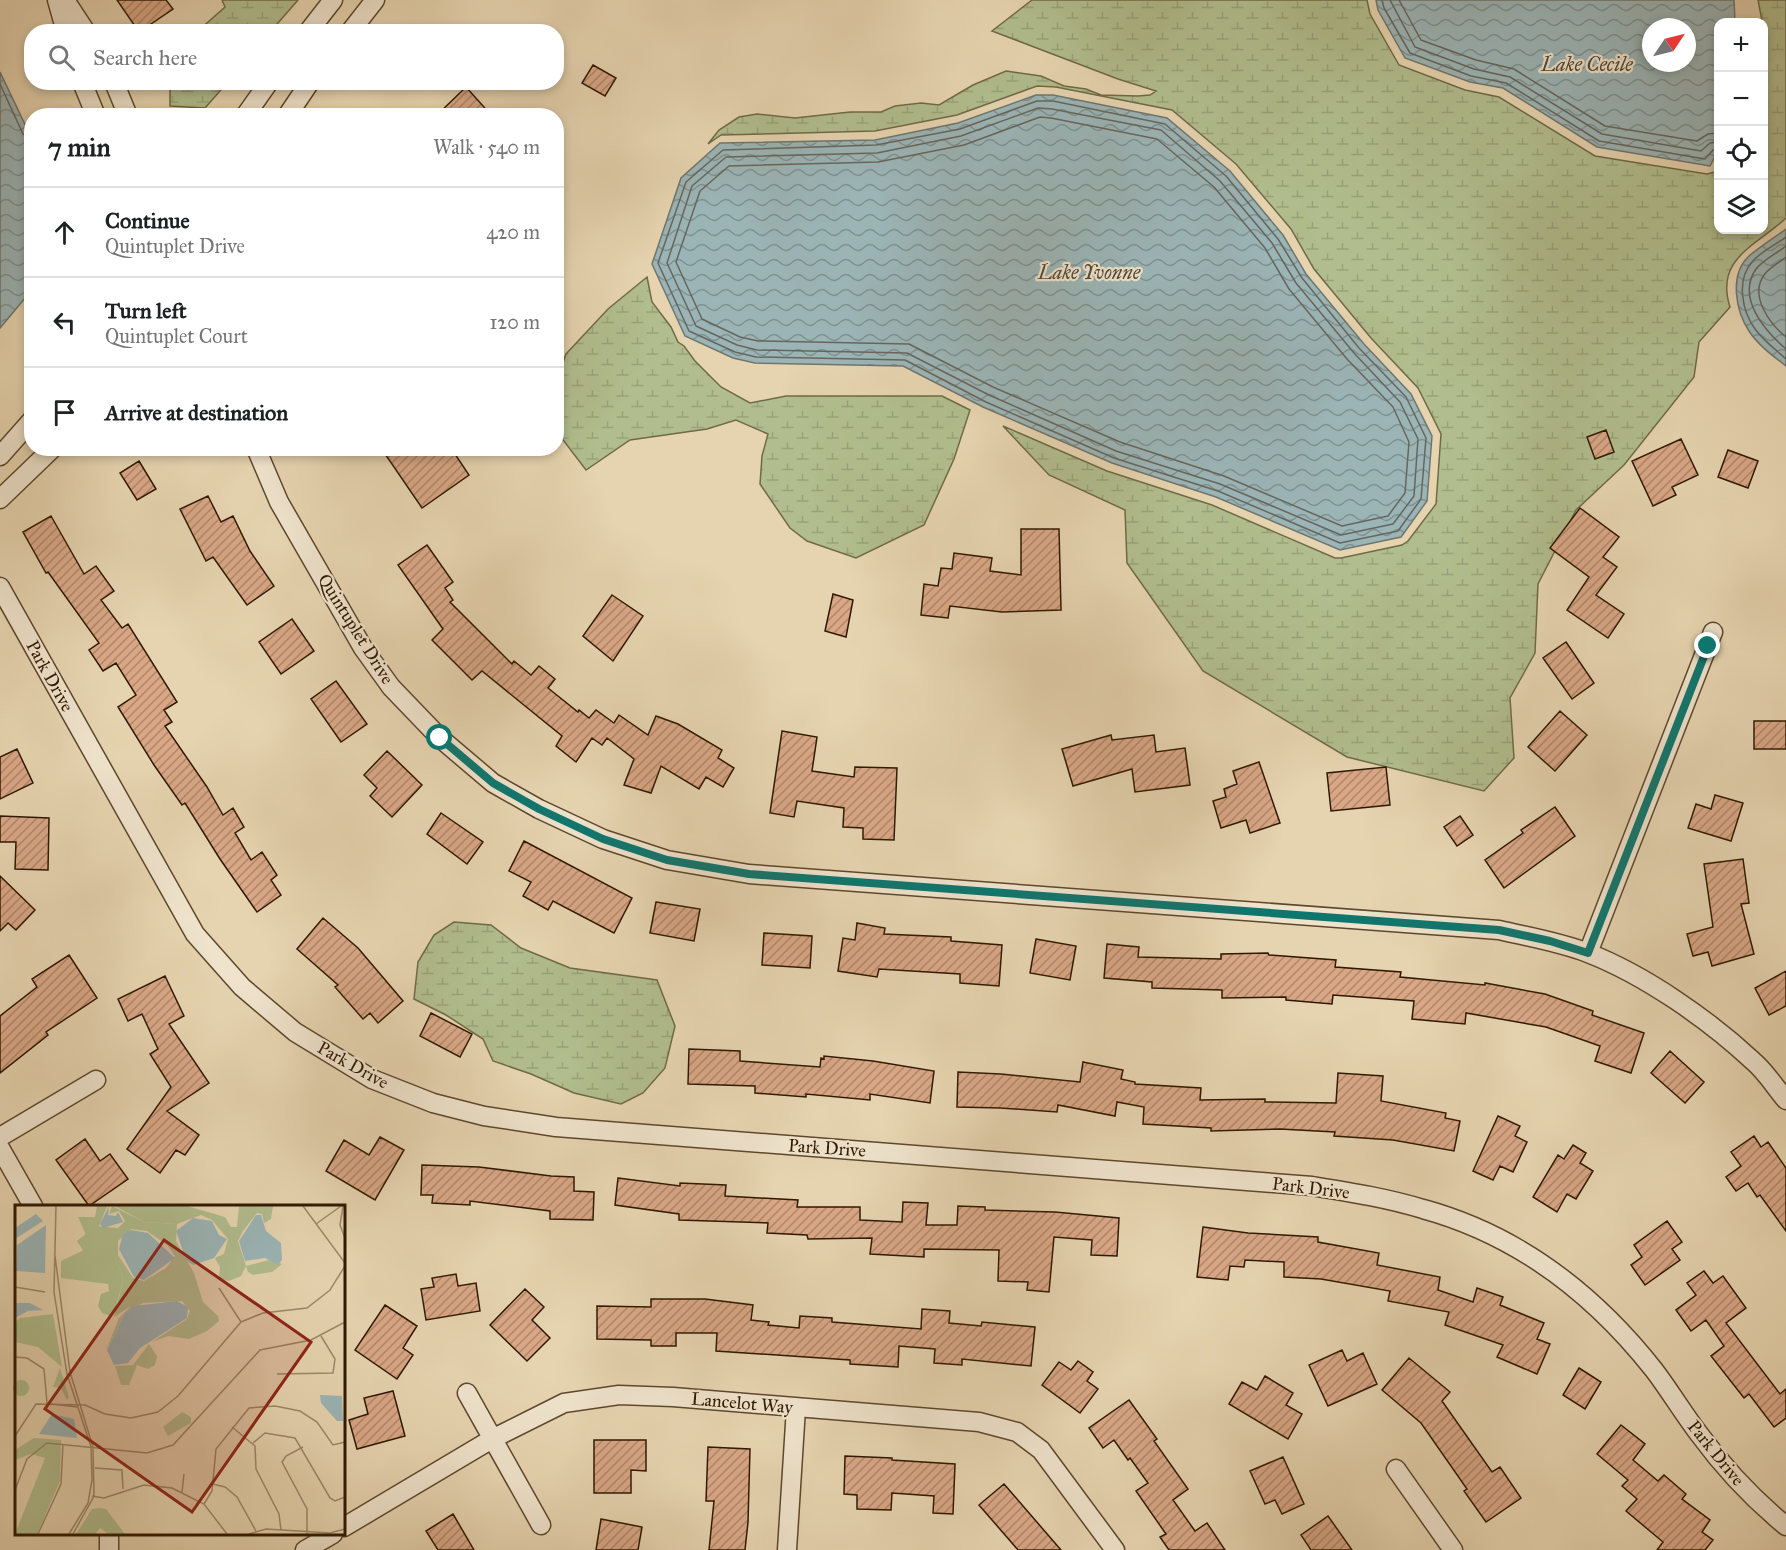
<!DOCTYPE html>
<meta charset="utf-8">
<style>
:root{--surface:#fff;--page:#f2f2f2;--text:#202124;--muted:#757577;--line:#e0e0e0}
body{margin:0;font-family:"IM FELL Great Primer",serif;background:var(--page);color:var(--text)}
.controls{position:absolute;right:18px;top:18px;display:grid;overflow:hidden;border-radius:12px;box-shadow:0 3px 9px #0003}
.controls button{width:54px;height:54px;display:grid;place-items:center;padding:0;border:0;border-bottom:2px solid var(--line);background:var(--surface);color:var(--text);font:30px sans-serif}
.compass{position:absolute;left:1642px;top:18px;width:54px;height:54px;border-radius:50%;background:var(--surface);box-shadow:0 3px 9px #0003;rotate:55deg}
.stop{position:absolute;width:18px;height:18px;margin:-14px;border:4px solid #0f766e;border-radius:50%;background:#fff}
.stop.end{background:#0f766e;border-color:#fff;box-shadow:0 2px 6px #0008}
.list{margin:0;padding:0;list-style:none}
h2{display:flex;justify-content:space-between;align-items:center;height:78px;margin:0;padding:0 24px;font-size:26px}
h2 small{font-size:20px;font-weight:400;color:var(--muted)}
.list li{display:grid;grid-template-columns:39px 1fr auto;gap:18px;align-items:center;box-sizing:border-box;height:90px;padding:0 24px;border-top:2px solid var(--line)}
.list b{display:block;font-size:22px;white-space:nowrap}
.list p{margin:0;font-size:20px;white-space:nowrap;color:var(--muted)}
.list em{font-size:20px;font-style:normal;color:var(--muted)}
.icon{flex:none;width:33px;height:33px;fill:none;stroke:currentColor;stroke-width:2;stroke-linecap:round;stroke-linejoin:round}
.map{position:relative;flex:none;width:1786px;height:1550px;overflow:hidden}
.search{position:absolute;background:var(--surface);box-shadow:0 3px 9px #0003;left:24px;top:24px;width:540px;height:66px;display:flex;align-items:center;gap:15px;box-sizing:border-box;padding:0 21px;border-radius:24px;color:var(--muted);font-size:22px}
.panel{position:absolute;background:var(--surface);box-shadow:0 3px 9px #0003;left:24px;top:108px;width:540px;height:348px;border-radius:24px}
.map>svg:first-child{display:block}
.wetland{fill:url(#wetland-marsh);stroke:#706a47;stroke-width:1.5}
.water{fill:url(#water-waves);stroke:#70766e;stroke-width:1.5;fill-rule:evenodd}
.lines{fill:none;stroke-linecap:round;stroke-linejoin:round}
.shore{stroke:#66665c;stroke-width:1.5}
.building{fill:url(#building-hatch);stroke:#301800;stroke-width:1.5}
.minor-casing{stroke:#5e472c;stroke-width:21}
.minor{stroke:#efe3cc;stroke-width:18}
.route{stroke:#0f766e;stroke-width:8}
.labels{text-anchor:middle;dominant-baseline:central;stroke-width:4.5;stroke-linejoin:round;paint-order:stroke}
.street-label{font-size:18px;fill:#301800;stroke:#efe3cc}
.water-label{font-size:20px;font-style:italic;fill:#504737;stroke:#efe3cc}
.inset-road{fill:none;stroke:#9d896a;stroke-width:1.5}
.view{fill:#8f2418;fill-opacity:0.15;stroke:#8f2418;stroke-width:3}
.inset-edge{fill:none;stroke:#301800;stroke-width:3}
</style>
<div class="map">
<svg width="1786" height="1550" viewBox="0 0 1786 1550">
<defs>
<pattern id="wetland-marsh" width="20" height="14" patternUnits="userSpaceOnUse" patternTransform="scale(1.5)"><rect width="20" height="14" fill="#b1bd8e"/><path d="M1 5h8M5 5V1M11 12h8M15 12V8" fill="none" stroke="#99a279"/></pattern>
<pattern id="water-waves" width="16" height="10" patternUnits="userSpaceOnUse" patternTransform="scale(1.5)"><rect width="16" height="10" fill="#9bb5b7"/><path d="M0 5q4-4 8 0t8 0" fill="none" stroke="#7f9292"/></pattern>
<pattern id="building-hatch" width="6" height="6" patternUnits="userSpaceOnUse" patternTransform="scale(1.5)"><rect width="6" height="6" fill="#d9a786"/><path d="M-1 1l2-2M0 6l6-6M5 7l2-2" fill="none" stroke="#b0876b"/></pattern>
</defs>
<rect width="100%" height="100%" fill="#e6d4b0"/>
<filter id="stains"><feTurbulence type="fractalNoise" baseFrequency=".00333" numOctaves="4"/><feColorMatrix values="0 0 0 0 .2 0 0 0 0 .09 0 0 0 0 .02 0 0 0 .5 -.17"/></filter>
<radialGradient id="worn" r=".72"><stop offset=".6" stop-color="#630" stop-opacity="0"/><stop offset="1" stop-color="#630" stop-opacity=".3"/></radialGradient>
<path class="wetland" d="M222,0H298L271,31H198L225,7Z
M1032,0H1367L1370,14L1399,65L1465,90L1499,97L1595,156L1707,174L1715,172L1718,168V230H1764V70L1767,47L1758,0H1786V218C1758,245 1714,258 1730,307L1699,342L1694,377L1624,465L1576,510L1538,584L1535,653L1510,698L1514,758L1484,791L1347,757L1203,671L1127,563L1125,510L1049,475L1003,426L1107,471L1212,505L1335,558H1341L1402,545L1408,541L1436,504L1441,434L1418,388L1371,338L1314,269L1291,229L1236,164L1172,110L1056,87L1037,86L957,115L875,131L721,135L708,144L719,130L739,117L757,114L795,118L850,112H881L895,106L921,103L939,105L973,85L1006,71L1041,76L1064,86L1086,89L1101,95L1138,96L1150,95L1156,91L1118,79L992,31Z
M170,83V82L227,83L205,108L170,106Z
M647,277L652,302L671,327L678,342L684,346L695,361L721,387L750,403L786,396H942L970,410L954,459L924,525L856,558L807,541L790,528L760,484L762,456L768,434L736,420L707,429L630,440L586,470L557,432V380L566,354L608,309Z
M454,922L491,925L521,948L570,968L657,980L675,1026L665,1068L643,1093L621,1104L574,1093L531,1074L493,1061L483,1039L446,1015L414,999L418,962L434,935Z"/>
<path class="water" d="M1376,0H1734L1735,22H1718V151L1710,166L1597,147L1503,88L1470,82L1405,58L1378,10ZM1651,27H1687V63H1651Z
M0,72L31,137V291L0,328Z
M1036,95H1053L1167,118L1230,171L1283,235L1306,274L1364,344L1411,394L1432,436L1427,501L1401,537L1340,550L1216,497L1112,463L983,407L903,366L755,363L733,358L685,336L652,264L681,178L720,143L875,140L958,123Z
M1786,229V366C1773,356 1758,345 1749,331C1736,311 1729,276 1748,257C1759,247 1774,238 1786,229Z"/>
<g class="lines">
<path class="shore" d="M1382,0L1384,8L1410,53L1471,76L1506,83L1599,141L1705,159L1713,150L1718,149
M1390,0L1415,47L1474,69L1510,77L1602,134L1701,151L1710,143L1718,142
M1399,0L1421,40L1476,60L1514,69L1605,126L1697,141L1708,134L1718,133
M0,84L23,134L32,138
M1037,101H1053L1165,124L1226,176L1278,239L1302,278L1359,348L1406,397L1426,438L1421,499L1398,531L1340,543L1218,491L1114,458L986,402L905,360L756,357L735,352L689,331L658,263L686,182L723,150L876,145L960,129Z
M1038,108L1052,109L1161,130L1220,181L1272,243L1296,283L1354,353L1400,402L1418,439L1414,496L1393,524L1341,535L1220,484L1116,451L989,395L907,353L757,350L737,345L696,326L667,263L692,186L726,157L877,153L961,136Z
M1040,117L1051,118L1157,139L1214,187L1265,248L1289,289L1347,359L1393,407L1409,442L1405,493L1388,516L1342,526L1224,476L1120,442L993,387L909,344L758,341L740,337L702,319L676,262L700,191L729,166L878,162L964,145Z
M1786,237C1775,245 1760,252 1752,262C1736,280 1742,311 1755,329C1764,341 1775,349 1786,359
M1786,246C1777,253 1763,260 1756,269C1736,298 1765,331 1786,349
M1786,257C1779,263 1769,268 1764,275C1749,296 1770,324 1786,337"/>
</g>
<path class="building" d="M117,0H166L173,9L139,32Z
M593,65L616,78L605,96L582,83Z
M466,87L492,116H436Z
M1606,430L1614,452L1595,459L1587,437Z
M1681,439L1698,475L1672,487L1676,495L1653,506L1632,461Z
M381,448H451L469,475L422,508Z
M1728,450L1758,461L1748,488L1718,477Z
M139,461L156,489L137,500L120,473Z
M208,496L221,522L233,516L250,551L274,586L247,605L213,557L206,561L180,509Z
M1580,508L1619,537L1603,557L1617,567L1596,595L1624,614L1608,638L1567,610L1589,577L1550,548Z
M51,516L84,574L96,566L114,591L101,600L122,628L128,624L177,702L164,710L172,722L165,726L207,787L223,815L233,808L244,827L235,833L251,860L262,852L277,875L271,880L281,895L257,912L220,859L185,803L182,805L154,765L118,707L136,695L116,663L103,671L89,650L99,643L48,572L46,573L23,532Z
M1021,529H1059L1061,610L1002,612L950,606L948,618L921,615L924,584L938,586L941,568L952,569L954,553L992,558L990,571L1021,575Z
M427,545L453,582L445,588L453,600L450,602L512,664L514,661L531,675L539,666L555,679L548,688L578,712L579,710L589,718L596,710L614,723L619,715L648,735L656,716L678,724L722,750L718,758L734,768L723,787L706,777L699,789L661,766L651,793L624,785L634,759L607,738L602,745L592,738L576,762L556,746L562,736L482,671L472,680L432,640L443,629L398,565Z
M833,594L853,600L846,637L825,631Z
M612,595L643,616L613,661L583,636Z
M292,619L314,651L281,674L259,642Z
M1566,642L1594,683L1572,699L1543,658Z
M336,681L367,724L341,742L311,699Z
M1560,711L1587,735L1555,771L1528,747Z
M1754,721H1786V749H1754Z
M782,731L817,737L812,771L854,777L855,767L897,768L894,840L863,839V828L843,827L844,808L797,801L794,817L770,813Z
M1111,735L1112,740L1154,735L1156,752L1185,748L1190,785L1135,792L1132,769L1073,786L1062,749Z
M17,749L33,783L0,799V757Z
M387,751L422,785L392,817L370,796L377,788L364,775Z
M1259,762L1280,823L1250,833L1246,820L1221,828L1213,801L1226,797L1224,789L1237,784L1233,771Z
M1386,767L1390,805L1331,811L1327,773Z
M1715,795L1743,803L1731,841L1688,828L1696,804L1711,809Z
M1555,807L1575,836L1504,888L1485,860L1523,833L1521,830Z
M441,813L483,842L467,864L427,834Z
M0,816L49,818L48,870L15,869L16,842H0Z
M1460,816L1473,835L1457,846L1444,827Z
M524,841L632,898L614,933L553,901L548,910L523,896L531,882L509,871Z
M1743,859L1749,903L1741,904L1754,954L1712,966L1708,952L1693,956L1687,934L1713,927L1704,864Z
M0,876L35,910L16,930L8,923L0,931Z
M656,902L700,909L694,941L650,933Z
M323,918L358,948L403,1001L378,1023L370,1013L363,1019L335,987L338,985L297,949Z
M857,923L885,928L884,934L951,937V941L1002,945L999,986L960,983V974L879,969L877,977L838,971L843,938L855,940Z
M764,933L812,936L810,968L762,965Z
M1036,939L1076,946L1070,980L1030,973Z
M1107,944L1139,947L1138,957L1221,959V954L1268,953L1269,955L1336,960L1335,967L1401,972L1400,977L1485,985V983L1545,994L1593,1011L1592,1015L1644,1033L1631,1073L1595,1061L1600,1046L1546,1027L1466,1013L1465,1024L1412,1019L1414,1001L1333,995L1332,1004L1286,1000V997L1222,998V990L1152,988V982L1104,978Z
M69,955L97,998L46,1032L48,1035L0,1073V1016L37,987L32,979Z
M1786,971V1006L1769,1015L1755,988Z
M165,976L184,1016L169,1024L209,1083L167,1111L199,1135L185,1155L176,1150L160,1173L127,1149L171,1087L150,1054L158,1049L142,1014L128,1021L118,999Z
M431,1013L472,1034L460,1057L420,1036Z
M689,1049L740,1051V1061L820,1067L821,1058L824,1059V1056L873,1061L934,1071L930,1103L870,1094V1100L806,1094V1097L755,1093V1086L688,1084Z
M1670,1051L1704,1082L1685,1103L1651,1073Z
M1083,1062L1123,1070L1121,1079L1135,1082V1084L1201,1088L1200,1100L1265,1099V1102L1336,1103L1338,1073L1383,1076L1381,1101L1446,1113L1445,1118L1460,1121L1454,1151L1393,1140L1334,1136L1335,1132L1280,1129L1211,1131V1128L1143,1124L1144,1107L1117,1102L1115,1116L1058,1105L1057,1112L1000,1108L957,1107L958,1072L1001,1074L1080,1082Z
M1498,1116L1520,1126L1515,1136L1527,1142L1513,1172L1500,1166L1493,1180L1473,1171Z
M1754,1136L1761,1147L1768,1142L1786,1168V1231L1760,1195L1757,1197L1748,1183L1736,1191L1726,1177L1741,1166L1731,1152Z
M380,1137L404,1150L375,1200L326,1171L344,1140L369,1155Z
M85,1139L100,1161L110,1154L128,1179L89,1206L56,1160Z
M1573,1145L1586,1153L1580,1163L1593,1171L1576,1199L1567,1194L1557,1212L1533,1197L1558,1155L1564,1159Z
M422,1165L479,1167L551,1176L574,1177V1191L594,1192L593,1220L550,1219V1211L470,1201V1205L432,1203L433,1195H421Z
M618,1178L680,1186V1183L726,1185L725,1196L798,1200L797,1207H860V1220L902,1222L903,1202L928,1203L926,1225H957L958,1206L985,1207V1210L1055,1212L1119,1218L1117,1256L1091,1255L1092,1240L1054,1237L1049,1292L1027,1290L1028,1282L998,1281L999,1250L924,1249V1257L870,1254L872,1238L808,1239L807,1235L767,1233L768,1223L679,1220V1214L615,1205Z
M1667,1221L1682,1242L1672,1249L1680,1260L1645,1285L1631,1265L1642,1257L1634,1245Z
M1203,1227L1248,1233L1318,1237V1242L1379,1253L1377,1265L1440,1277L1438,1290L1473,1302L1477,1288L1503,1297L1500,1305L1544,1323L1537,1339L1550,1344L1537,1374L1497,1357L1503,1345L1445,1325L1449,1312L1388,1301L1390,1291L1321,1279L1284,1277V1262L1245,1260L1244,1267L1230,1266L1228,1280L1197,1277Z
M1704,1271L1713,1283L1723,1276L1746,1308L1726,1323L1780,1394L1786,1389V1418L1774,1427L1749,1394L1744,1398L1711,1356L1724,1346L1706,1320L1691,1331L1676,1310L1696,1295L1687,1283Z
M456,1274L458,1286L476,1283L480,1311L426,1320L421,1289L434,1287L432,1278Z
M525,1289L544,1307L532,1320L550,1338L527,1361L490,1325Z
M651,1299H705L753,1305L751,1320L769,1322L768,1325L799,1328L800,1316L832,1318V1322L921,1329L922,1309L950,1311L949,1323L981,1326L982,1322L1035,1327L1031,1366L962,1359V1365L934,1363L935,1349L899,1346L898,1367L850,1364V1360L716,1351L717,1333H676V1346H651V1340L597,1339V1306L651,1307Z
M385,1305L417,1326L403,1348L413,1355L397,1379L355,1350Z
M1342,1350L1347,1361L1363,1353L1377,1384L1328,1406L1309,1365Z
M1409,1358L1450,1392L1442,1401L1492,1472L1500,1467L1521,1498L1486,1522L1464,1491L1467,1489L1421,1423L1382,1390Z
M1078,1361L1093,1372L1087,1381L1098,1389L1080,1413L1042,1385L1059,1362L1071,1370Z
M1579,1368L1601,1382L1585,1409L1563,1395Z
M1265,1376L1293,1393L1286,1405L1302,1414L1288,1439L1229,1404L1242,1382L1257,1390Z
M393,1391L405,1436L357,1449L349,1420L368,1414L364,1398Z
M1129,1400L1157,1439L1154,1441L1188,1489L1173,1500L1195,1531L1207,1523L1225,1550H1169L1160,1537L1166,1534L1136,1491L1148,1483L1130,1458L1128,1460L1114,1440L1103,1448L1089,1428Z
M1621,1425L1645,1444L1633,1460L1658,1481L1664,1475L1686,1494L1682,1499L1710,1520L1702,1532L1713,1540L1705,1550H1657L1663,1542L1626,1511L1637,1499L1622,1486L1628,1480L1597,1454Z
M594,1440H646V1471L631,1470V1493H594Z
M708,1447L750,1449L748,1522L745,1550H709L714,1501H706Z
M845,1456L892,1458V1460L955,1464L953,1514L933,1513L934,1496L892,1493L891,1510L857,1509V1495L844,1494Z
M1283,1457L1304,1504L1282,1514L1275,1500L1265,1504L1250,1471Z
M1004,1484L1061,1550H1018L979,1505Z
M453,1514L474,1550H438L426,1531Z
M1328,1516L1352,1550H1311L1301,1535Z
M601,1519L642,1527L638,1550H596Z"/>
<g class="lines">
<defs>
<path id="minor" d="M57,0L66,32
M65,0L86,32
M308,32L333,0
M350,32L375,0
M82,82L96,116
M114,82L128,116
M245,116L269,82
M287,116L310,82
M256,448L279,502L363,648L391,687L440,738L493,783L539,809L603,839L667,860L749,874L1499,930C1529,937 1560,942 1588,953C1645,975 1709,1020 1753,1061C1766,1072 1775,1087 1786,1100
M0,456L32,420
M0,499L53,448
M0,587L195,934L242,987L295,1032L372,1079L433,1103L484,1116L556,1127L1312,1186C1349,1192 1387,1198 1423,1209C1518,1235 1594,1294 1654,1370C1670,1391 1683,1413 1699,1434C1724,1468 1753,1499 1786,1526
M1588,953L1713,632
M0,1137L96,1080
M0,1148L33,1206
M467,1393L541,1525
M1396,1469L1453,1550
M344,1527L492,1439L564,1403L619,1395L673,1397L979,1422L1017,1432L1041,1450L1115,1550
M109,1534V1550
M305,1550L333,1534
M787,1550L796,1408"/>
</defs>
<use href="#minor" class="minor-casing"/>
<use href="#minor" class="minor"/>
</g>
<g class="lines">
<path class="route" d="M440,738L493,783L539,809L603,839L667,860L749,874L1499,930L1550,941L1588,953L1708,646"/>
</g>
<g class="labels">
<g class="street-label">
<text transform="translate(356 629) rotate(58)">Quintuplet Drive</text>
<text transform="translate(50 676) rotate(61)">Park Drive</text>
<text transform="translate(353 1065) rotate(29)">Park Drive</text>
<text transform="translate(827 1148) rotate(4)">Park Drive</text>
<text transform="translate(1311 1188) rotate(7)">Park Drive</text>
<text transform="translate(742 1403) rotate(5)">Lancelot Way</text>
<text transform="translate(1716 1453) rotate(51)">Park Drive</text>
</g>
<g class="water-label">
<text x="1587" y="64">Lake Cecile</text>
<text x="1089" y="272">Lake Yvonne</text>
</g>
</g>
<g transform="translate(15 1205)">
<rect width="330" height="330" fill="#e6d4b0"/>
<path d="M19,233L46,235L45,276L22,329H0L30,253L16,249L0,255V245Z" fill="#b1bd8e"/>
<path d="M82,1H92L84,21L71,30L63,12H80ZM100,1H172L210,12L216,22H222L224,1H258L256,14L249,18L247,9L242,8L228,26L223,36L231,61L226,71L214,76L204,74L205,62L200,53L209,49L213,34L197,15L186,10L162,19L129,17ZM69,45L73,53H99L106,66L108,77L99,108L95,111L87,108L83,101L86,89L94,86L93,79L46,73V56ZM84,303L91,304L110,329H93L85,323L80,329H61L77,304Z" fill="#b1bd8e"/>
<path d="M97,1L129,17L162,19L161,36L179,68L188,97L203,111L204,116L192,126L174,134L153,131L137,137L172,114L175,106L167,96L128,98L109,110L91,146L104,113L116,101L99,112L108,77L106,66L99,53H73L62,36L81,21L103,23L110,16L104,6L94,9ZM116,24L132,26L152,40L160,51L151,63L129,76L118,73L103,50V36ZM254,55L267,59L257,67L238,70L233,67L231,61ZM38,109L47,162L23,142L0,137V117L5,113ZM134,139L142,151L140,160L133,164L122,160L114,180H106L100,161L118,160ZM45,163L54,192L52,195L46,183L38,182ZM-2 183a8 8 0 1 1 16 0a8 8 0 1 1-16 0ZM167,207L176,212V218L153,231L148,222Z" fill="#b1bd8e" fill-rule="evenodd"/>
<path d="M94,1L93,10L101,11L103,7L108,17L88,23L85,19ZM21,9L28,16L0,34V23ZM241,10H246L251,26L266,38L267,55L263,60L250,53L230,56L224,36ZM178,13L197,16L204,30L212,34L199,53L178,60L171,55L161,26ZM31,20L30,68L1,66L2,40ZM116,25L133,28L160,53L129,75L119,72L104,44L108,29ZM162,96L173,102L172,113L125,143L113,158L99,160L92,145L109,110L119,101ZM0,98H15L28,105L13,106L0,113ZM305,190L327,191L328,216H322L306,198ZM37,209L59,214L62,233L24,229Z" fill="#9bb5b7"/>
<path class="inset-road" d="M41,1L39,87L52,169L76,242L77,275L73,298L54,329M288,1L330,58M328,1L325,20L330,33M301,19L326,1M40,51L55,167L78,242L79,291L58,329M0,82L30,87M204,83L226,117M0,152L12,153L29,164L32,198M262,169L318,168L320,154L306,131M36,199L62,202M217,222L240,241L241,264L264,309L266,325M0,231L21,199L70,200L90,209L116,213L143,207L163,191L226,117L248,108L292,103L315,85L330,61M238,238L250,228L280,233L315,293L320,296L330,292M288,242L271,251L267,257L292,304V329M80,263L107,265L108,284M198,279L210,282L222,292L241,326M0,285L12,254L32,238L132,248L158,240L245,145L296,135L330,117M167,287L169,269M77,291L89,293L129,280L157,283L189,299L212,329M189,299L197,286L201,244L234,203L260,201L285,206L302,217L318,240L330,237M23,329L46,279L48,239M234,329L251,324L315,328L330,324"/>
<path class="view" d="M149,35L296,137L177,307L30,204Z"/>
<rect width="330" height="330" class="inset-edge"/>
</g>
<rect width="100%" height="100%" filter="url(#stains)"/>
<rect width="100%" height="100%" fill="url(#worn)"/>
</svg>
<div class="controls">
<button>+</button>
<button>−</button>
<button><svg class="icon" aria-label="locate" viewBox="0 0 24 24"><circle cx="12" cy="12" r="6"/><path d="M12 2v4M12 18v4M2 12h4M18 12h4"/></svg></button>
<button><svg class="icon" aria-label="layers" viewBox="0 0 24 24"><path d="M12 4l9 5-9 5-9-5zM3 14l9 5 9-5"/></svg></button>
</div>
<svg class="compass" viewBox="-18 -18 36 36"><path d="M0-13l5 13h-10z" fill="#e53935"/><path d="M0 13l5-13h-10z" fill="#757577"/></svg>
<div class="stop" style="left:440px;top:738px"></div>
<div class="stop end" style="left:1708px;top:646px"></div>
<div class="search"><svg class="icon" aria-label="search" viewBox="0 0 24 24"><circle cx="10" cy="10" r="6"/><path d="M15 15l6 6"/></svg>Search here</div>
<section class="panel">
<h2>7 min<small>Walk · 540 m</small></h2>
<ul class="list">
<li><svg class="icon" aria-label="ahead" viewBox="0 0 24 24"><path d="M12 20V5M6 11l6-6 6 6"/></svg><div><b>Continue</b><p>Quintuplet Drive</p></div><em>420 m</em></li>
<li><svg class="icon" aria-label="left" viewBox="0 0 24 24"><path d="M17 20v-9H6M10 6l-5 5 5 5"/></svg><div><b>Turn left</b><p>Quintuplet Court</p></div><em>120 m</em></li>
<li><svg class="icon" aria-label="arrive" viewBox="0 0 24 24"><path d="M6 21V4h12l-3 4 3 4H6"/></svg><div><b>Arrive at destination</b></div></li>
</ul>
</section>
</div>
